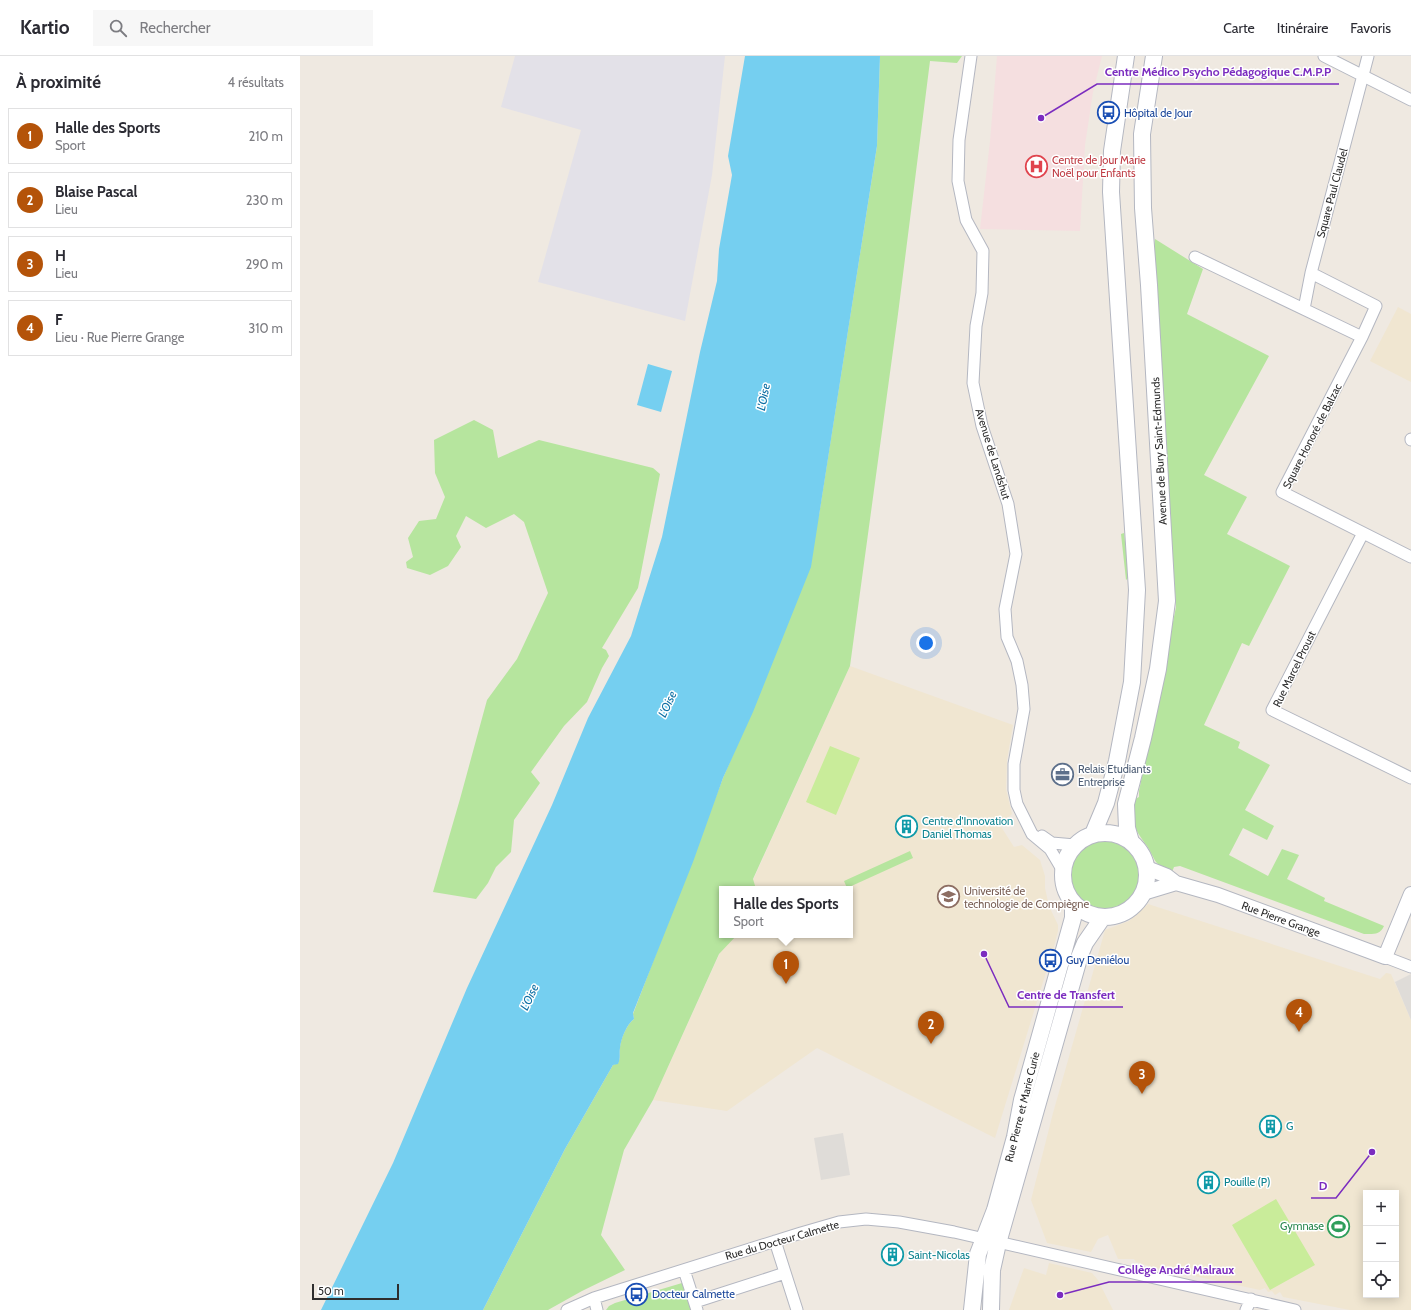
<!DOCTYPE html>
<html lang="fr">
<meta charset="utf-8">
<style>
:root{--surface:#fff;--page:#f7f7f7;--text:#2b2b33;--muted:#7c7c81;--line:#e1e1e2;--accent:#b45309}
body{margin:0;font-family:Cabin,sans-serif;background:var(--page);color:var(--text)}
.controls{position:absolute;right:12px;bottom:12px;display:grid;overflow:hidden;border-radius:0px;box-shadow:0 2px 10px #0003}
.controls button{width:36px;height:36px;display:grid;place-items:center;padding:0;border:0;border-bottom:1px solid var(--line);background:var(--surface);color:var(--text);font:20px sans-serif}
.scale{position:absolute;left:12px;bottom:10px;width:87px;box-sizing:border-box;padding-left:4px;border:2px solid #2e2e2e;border-top:0;font-size:11px;line-height:14px;white-space:nowrap;color:#2e2e2e;-webkit-text-stroke:3px #fff;paint-order:stroke}
.you{position:absolute;left:626px;top:587px;width:14px;height:14px;margin:-10px;border:3px solid #fff;border-radius:50%;background:#1a73e8;box-shadow:0 0 0 6px #1a73e833}
.badge{display:grid;place-items:center;width:26px;height:26px;border-radius:50%;background:var(--accent);color:#fff;font-size:13px;font-weight:700}
.pin{position:absolute;translate:-50% -33px;filter:drop-shadow(0 1px 2px #0008)}
.pin::after{content:'';position:absolute;top:21px;width:14px;height:12px;background:inherit;clip-path:polygon(0 0,100% 0,50% 100%)}
.popup{position:absolute;left:419px;top:830px;width:134px;height:52px;box-sizing:border-box;display:grid;place-content:center;border-radius:0px;background:var(--surface);filter:drop-shadow(0 1px 3px #0005);font-size:13px;white-space:nowrap;color:var(--muted)}
.popup b{font-size:15px;color:var(--text)}
.popup::after{content:'';position:absolute;left:50%;top:100%;margin-left:-8px;border:8px solid transparent;border-top-color:var(--surface)}
.list{margin:0;padding:0;list-style:none}
h2{display:flex;justify-content:space-between;align-items:center;height:52px;margin:0;padding:0 16px;font-size:17px}
h2 small{font-size:13px;font-weight:400;color:var(--muted)}
.list li{display:grid;grid-template-columns:26px 1fr auto;gap:12px;align-items:center;box-sizing:border-box;height:56px;margin:0 8px 8px;padding:0 8px;border:1px solid var(--line);border-radius:0px}
.list b{display:block;font-size:15px;white-space:nowrap}
.list p{margin:0;font-size:13px;white-space:nowrap;color:var(--muted)}
.list em{font-size:13px;font-style:normal;color:var(--muted)}
.icon{flex:none;width:22px;height:22px;fill:none;stroke:currentColor;stroke-width:2;stroke-linecap:round;stroke-linejoin:round}
.map{position:relative;flex:none;width:1111px;height:1254px;overflow:hidden}
header{display:flex;align-items:center;gap:24px;box-sizing:border-box;height:56px;padding:0 20px;background:var(--surface);border-bottom:1px solid var(--line)}
header strong{font-size:19px}
nav{display:flex;gap:22px;margin-inline-start:auto;font-size:14px}
.search{width:280px;height:36px;background:var(--page);display:flex;align-items:center;gap:10px;box-sizing:border-box;padding:0 14px;border-radius:0px;color:var(--muted);font-size:15px}
main{display:flex}
aside{flex:1;background:var(--surface)}
.map>svg:first-child{display:block}
.industrial{fill:#e3e1e8}
.education{fill:#f0e6d1;fill-rule:evenodd}
.medical{fill:#f5dfe0}
.green{fill:#b6e59e}
.pitch{fill:#c9ec9a}
.plaza{fill:#dfdcd8}
.water{fill:#75cff0}
.lines{fill:none;stroke-linecap:round;stroke-linejoin:round}
.minor-casing{stroke:#b4b7c1;stroke-width:13}
.tertiary-casing{stroke:#b4b7c1;stroke-width:16}
.secondary-casing{stroke:#b4b7c1;stroke-width:18}
.minor{stroke:#fff;stroke-width:11}
.tertiary{stroke:#fff;stroke-width:14}
.secondary{stroke:#fff;stroke-width:16}
.labels{text-anchor:middle;dominant-baseline:central;stroke-width:3;stroke-linejoin:round;paint-order:stroke}
.transit-label{font-size:11px;fill:#164399;stroke:#fff;text-anchor:start}
.health-label{font-size:11px;fill:#be3a42;stroke:#fff;text-anchor:start}
.street-label{font-size:11px;fill:#2e2e2e;stroke:#fff}
.service-label{font-size:11px;fill:#4e5e75;stroke:#fff;text-anchor:start}
.culture-label{font-size:11px;fill:#0d838f;stroke:#fff;text-anchor:start}
.education-label{font-size:11px;fill:#785e54;stroke:#fff;text-anchor:start}
.leisure-label{font-size:11px;fill:#27864d;stroke:#fff;text-anchor:end}
.water-label{font-size:12px;font-style:italic;fill:#0d6fa3;stroke:#fff}
.leader{fill:none;stroke:#7b2cbf;stroke-width:1.5}
.callout-dot{fill:#7b2cbf;stroke:#fff;stroke-width:1.5}
.callout-label{font-size:12px;text-anchor:middle;font-weight:bold;fill:#7b2cbf;stroke:#fff;stroke-width:3;stroke-linejoin:round;paint-order:stroke}
</style>
<header>
<strong>Kartio</strong>
<div class="search"><svg class="icon" aria-label="search" viewBox="0 0 24 24"><circle cx="10" cy="10" r="6"/><path d="M15 15l6 6"/></svg>Rechercher</div>
<nav><a>Carte</a><a>Itinéraire</a><a>Favoris</a></nav>
</header>
<main>
<aside>
<h2>À proximité<small>4 résultats</small></h2>
<ul class="list">
<li><span class="badge">1</span><div><b>Halle des Sports</b><p>Sport</p></div><em>210 m</em></li>
<li><span class="badge">2</span><div><b>Blaise Pascal</b><p>Lieu</p></div><em>230 m</em></li>
<li><span class="badge">3</span><div><b>H</b><p>Lieu</p></div><em>290 m</em></li>
<li><span class="badge">4</span><div><b>F</b><p>Lieu · Rue Pierre Grange</p></div><em>310 m</em></li>
</ul>
</aside>
<div class="map">
<svg width="1111" height="1254" viewBox="0 0 1111 1254">
<rect width="100%" height="100%" fill="#efe9e1"/>
<path class="industrial" d="M215,0H425L412,119L385,265L238,226L281,74L201,51Z"/>
<path class="education" d="M1098,251L1111,258V326L1070,305Z
M550,610L713,669L707,704L706,733L712,758L700,769L714,791L722,789L740,804L745,820V832L749,850L758,869V875L751,902L747,901L744,911L747,913L695,1082L517,992L427,1055L353,1044L428,879H550V833H449Z
M848,848L1080,923L1086,917L1091,918L1111,964V1254H1050L983,1241L980,1236L975,1239L972,1235L968,1236L965,1232L960,1234L852,1211L836,1206L834,1203H818L808,1179L798,1183L791,1196L747,1187L731,1144L753,1057L805,874L829,865ZM1066,1137H1096V1239H1066Z
M749,1207L792,1217L798,1224L813,1254H709L724,1212L746,1219Z"/>
<path class="medical" d="M697,0H802L793,36L785,89L780,175L680,173L690,85Z"/>
<path class="green" d="M580,0H662L657,7L630,5L598,258L550,610L453,823L456,833H422V879H437L419,898L353,1044L324,1094L301,1179L325,1214L282,1235L248,1254H183L265,1093L313,1009L318,1007C321,1001 319,998 320,991C321,982 327,968 334,963L333,958L423,722L464,626L519,459L577,90Z
M855,183L903,213L887,258L969,300L904,419L947,441L927,478L990,510L949,590L942,587L904,669L940,686L938,692L970,709L945,754L974,770L967,784L943,772L929,799L968,820L982,793L999,799L987,823L1025,842L1024,845L1084,870C1080,879 1074,878 1064,878L880,810L874,811L872,816C853,808 857,806 847,790C833,770 832,769 833,744L839,741V735L876,551L853,200Z
M174,364L193,374L198,402L239,384L353,412L360,418L338,532L302,592L306,594L309,600L302,612L287,646L264,670L231,716L240,727L214,764L211,796L196,811L188,827L176,843L133,836L160,743L187,644L217,603L248,537L224,466L214,458L186,472L166,460L156,480L161,491L148,510L130,519L107,512L106,506L113,501L108,482L119,465L136,463L145,441L135,417L134,384Z
M824,477L829,521L826,524L821,478Z
M769 820a35 35 0 1 1 70 0a35 35 0 1 1-70 0Z
M610,795L613,802L547,832L544,825Z
M382,1227L392,1254H306L309,1250L315,1247Z"/>
<path class="pitch" d="M530,690L560,702L536,759L506,746Z
M976,1143L1015,1209L970,1234L932,1169Z"/>
<path class="plaza" d="M1111,918V964L1095,926Z
M543,1077L550,1119L521,1124L514,1082Z"/>
<path class="water" d="M445,0H580L577,90L511,511L453,656L423,722L393,806L333,957L334,963C327,968 321,982 320,992C319,998 321,1001 318,1008L313,1009L265,1093L183,1254H21L93,1107L167,932L252,749L288,662L331,580L362,481L400,296L417,225L419,193L432,119L428,100Z
M348,308L372,315L361,356L337,349Z"/>
<g class="lines">
<defs>
<path id="minor" d="M671,0L659,84L658,125L666,164L683,195L682,237L676,270L673,327L682,370L708,448L716,498L705,553L707,581L717,605L722,629L724,653L714,708V734L717,748L732,778L750,793L763,815
M1024,0L1111,44
M895,201L1062,281L1076,250L1011,217
M1004,253L1011,217L1068,0
M1062,281L982,436L1111,501
M1111,383V384
M1063,477L972,654L1111,722
M742,780L752,787L775,789
M1085,901L1111,911
M475,1185L497,1254
M384,1214L397,1254
M294,1242L297,1254
M395,1246L485,1217
M267,1254L294,1242L501,1177L539,1166L566,1163L599,1166L654,1176L995,1254
M946,1254L951,1243"/>
<path id="tertiary" d="M847,812L867,820L876,827L918,839L1085,901L1111,838
M843,837L876,827"/>
<path id="secondary" d="M763 819a42 42 0 1 1 84 0a42 42 0 1 1-84 0Z
M793,778L806,747L817,705L832,626L837,534L811,136L812,95L826,0
M831,786L827,772L826,748L843,682L858,613L867,545L849,229L843,152L842,78L854,0
M672,1254L678,1198L695,1154L715,1081L722,1044L773,862V847
M691,1254L692,1214L698,1187L780,899L785,887L803,861"/>
</defs>
<use href="#minor" class="minor-casing"/>
<use href="#tertiary" class="tertiary-casing"/>
<use href="#secondary" class="secondary-casing"/>
<use href="#minor" class="minor"/>
<use href="#tertiary" class="tertiary"/>
<use href="#secondary" class="secondary"/>
</g>
<defs>
<symbol id="bus-ring" viewBox="-11 -11 22 22"><circle r="9.5" fill="#fff" stroke="#1a4fb4" stroke-width="1.5"/><path d="M-5-6H5V4H4V6H2V4H-2V6H-4V4H-5ZM-3.5-4V0h7V-4ZM-3.5 1.2v1.5H-2V1.2ZM2 1.2v1.5H3.5V1.2Z" fill="#1a4fb4"/></symbol>
<symbol id="hospital-ring" viewBox="-11 -11 22 22"><circle r="9.5" fill="#fff" stroke="#e0444e" stroke-width="1.5"/><path d="M-5-5h3v3.5h4V-5h3V5h-3V1.5h-4V5h-3Z" fill="#e0444e"/></symbol>
<symbol id="office-ring" viewBox="-11 -11 22 22"><circle r="9.5" fill="#fff" stroke="#5c6f8a" stroke-width="1.5"/><path d="M-6-3h4V-5.5h4V-3h4V5H-6ZM-1-4.5V-3h2v-1.5ZM-6 0V1H6V0Z" fill="#5c6f8a"/></symbol>
<symbol id="building-ring" viewBox="-11 -11 22 22"><circle r="9.5" fill="#fff" stroke="#0f9aa8" stroke-width="1.5"/><path d="M-4-6H4V6H1V3H-1V6H-4ZM-2.5-4.3h1.7v1.8h-1.7ZM.8-4.3h1.7v1.8H.8ZM-2.5-1h1.7V.8h-1.7ZM.8-1h1.7V.8H.8Z" fill="#0f9aa8"/></symbol>
<symbol id="university-ring" viewBox="-11 -11 22 22"><circle r="9.5" fill="#fff" stroke="#8d6e63" stroke-width="1.5"/><path d="M0-5L7-2L0 1L-7-2ZM-4 1L0 2.5L4 1V4Q0 6-4 4Z" fill="#8d6e63"/></symbol>
<symbol id="stadium-ring" viewBox="-11 -11 22 22"><circle r="9.5" fill="#fff" stroke="#2e9e5b" stroke-width="1.5"/><path d="M0-5a6.5 5 0 1 0 0 10a6.5 5 0 1 0 0-10ZM-3.5-1.8h7v3.6h-7Z" fill="#2e9e5b"/></symbol>
</defs>
<g fill-rule="evenodd">
<use href="#bus-ring" x="796" y="44" width="25" height="25"/>
<use href="#hospital-ring" x="724" y="98" width="25" height="25"/>
<use href="#office-ring" x="750" y="706" width="25" height="25"/>
<use href="#building-ring" x="594" y="758" width="25" height="25"/>
<use href="#university-ring" x="636" y="828" width="25" height="25"/>
<use href="#bus-ring" x="738" y="892" width="25" height="25"/>
<use href="#building-ring" x="958" y="1058" width="25" height="25"/>
<use href="#building-ring" x="896" y="1114" width="25" height="25"/>
<use href="#stadium-ring" x="1026" y="1158" width="25" height="25"/>
<use href="#building-ring" x="580" y="1186" width="25" height="25"/>
<use href="#bus-ring" x="324" y="1226" width="25" height="25"/>
</g>
<g class="labels">
<g class="transit-label">
<text x="824" y="57">Hôpital de Jour</text>
<text x="766" y="904">Guy Deniélou</text>
<text x="352" y="1238">Docteur Calmette</text>
</g>
<g class="health-label">
<text x="752" y="104">Centre de Jour Marie<tspan x="752" dy="13">Noël pour Enfants</tspan></text>
</g>
<g class="street-label">
<text transform="translate(1032 137) rotate(-75)">Square Paul Claudel</text>
<text transform="translate(1012 380) rotate(-63)">Square Honoré de Balzac</text>
<text transform="translate(859 395) rotate(-93)">Avenue de Bury Saint-Edmunds</text>
<text transform="translate(693 398) rotate(73)">Avenue de Landshut</text>
<text transform="translate(994 613) rotate(-64)">Rue Marcel Proust</text>
<text transform="translate(981 863) rotate(20)">Rue Pierre Grange</text>
<text transform="translate(722 1051) rotate(-76)">Rue Pierre et Marie Curie</text>
<text transform="translate(482 1184) rotate(-16)">Rue du Docteur Calmette</text>
</g>
<g class="service-label">
<text x="778" y="713">Relais Etudiants<tspan x="778" dy="13">Entreprise</tspan></text>
</g>
<g class="culture-label">
<text x="622" y="765">Centre d'Innovation<tspan x="622" dy="13">Daniel Thomas</tspan></text>
<text x="986" y="1070">G</text>
<text x="924" y="1126">Pouille (P)</text>
<text x="608" y="1199">Saint-Nicolas</text>
</g>
<g class="education-label">
<text x="664" y="835">Université de<tspan x="664" dy="13">technologie de Compiègne</tspan></text>
</g>
<g class="leisure-label">
<text x="1024" y="1170">Gymnase</text>
</g>
<g class="water-label">
<text transform="translate(463 341) rotate(-79)">L'Oise</text>
<text transform="translate(367 648) rotate(-65)">L'Oise</text>
<text transform="translate(229 941) rotate(-65)">L'Oise</text>
</g>
</g>
<path class="leader" d="M741 62L797 28H1039M684 898L709 951H823M1072 1096L1036 1142H1011M760 1239L809 1226H942"/>
<g class="callout-dot">
<circle cx="741" cy="62" r="4"/>
<circle cx="684" cy="898" r="4"/>
<circle cx="1072" cy="1096" r="4"/>
<circle cx="760" cy="1239" r="4"/>
</g>
<g class="callout-label">
<text x="918" y="20">Centre Médico Psycho Pédagogique C.M.P.P</text>
<text x="766" y="943">Centre de Transfert</text>
<text x="1023" y="1134">D</text>
<text x="876" y="1218">Collège André Malraux</text>
</g>
</svg>
<div class="controls">
<button>+</button>
<button>−</button>
<button><svg class="icon" aria-label="locate" viewBox="0 0 24 24"><circle cx="12" cy="12" r="6"/><path d="M12 2v4M12 18v4M2 12h4M18 12h4"/></svg></button>
</div>
<div class="scale">50 m</div>
<div class="you"></div>
<div class="pin badge" style="left:486px;top:928px">1</div>
<div class="popup"><b>Halle des Sports</b>Sport</div>
<div class="pin badge" style="left:631px;top:988px">2</div>
<div class="pin badge" style="left:842px;top:1038px">3</div>
<div class="pin badge" style="left:999px;top:976px">4</div>
</div>
</main>
